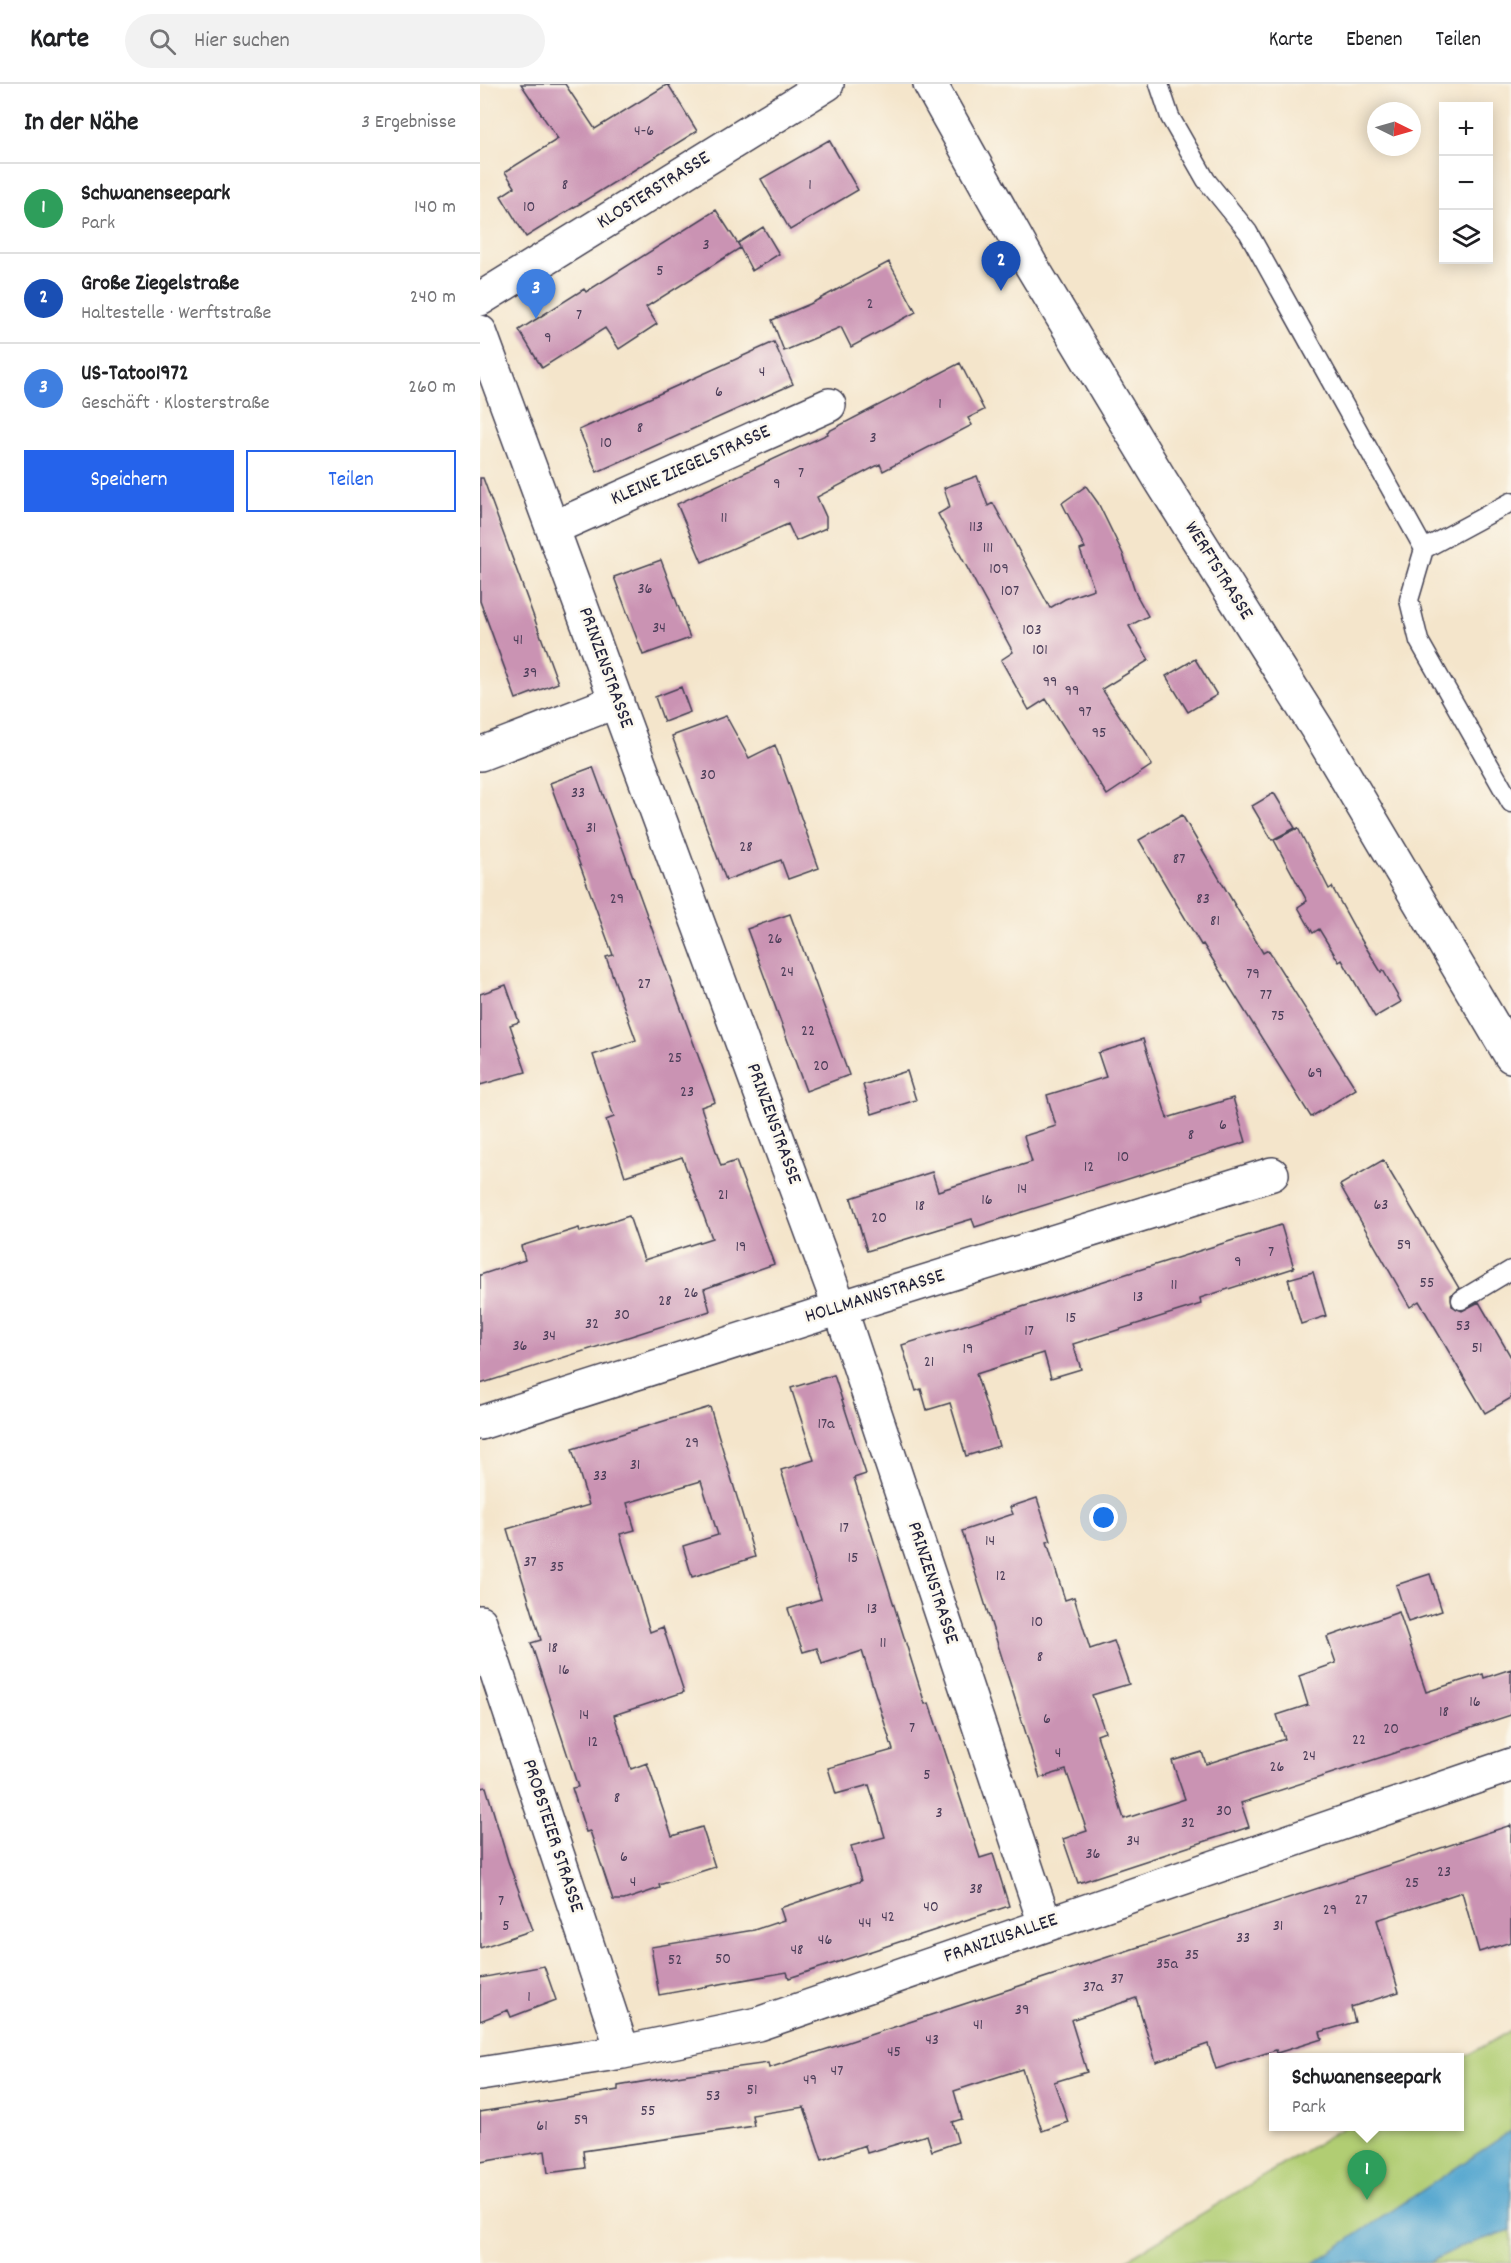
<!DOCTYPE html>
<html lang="de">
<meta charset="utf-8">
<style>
:root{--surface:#fff;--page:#f2f2f2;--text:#202124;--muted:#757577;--line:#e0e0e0;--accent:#2563eb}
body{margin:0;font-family:Dekko,sans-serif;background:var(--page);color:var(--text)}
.controls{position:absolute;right:18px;top:18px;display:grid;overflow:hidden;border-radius:0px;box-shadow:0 3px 15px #0003}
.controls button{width:54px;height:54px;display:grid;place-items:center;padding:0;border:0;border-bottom:2px solid var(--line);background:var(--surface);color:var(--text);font:30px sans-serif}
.compass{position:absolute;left:887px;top:18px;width:54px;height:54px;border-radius:50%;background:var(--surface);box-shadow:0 3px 15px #0003;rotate:95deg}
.you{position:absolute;left:624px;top:1434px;width:21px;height:21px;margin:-15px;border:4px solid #fff;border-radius:50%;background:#1a73e8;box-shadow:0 0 0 9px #1a73e833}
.badge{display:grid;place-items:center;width:39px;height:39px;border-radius:50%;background:var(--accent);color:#fff;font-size:20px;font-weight:700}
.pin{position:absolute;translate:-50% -50px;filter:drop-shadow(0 2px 3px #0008)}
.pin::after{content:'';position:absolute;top:32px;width:21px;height:18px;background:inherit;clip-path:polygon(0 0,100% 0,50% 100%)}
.popup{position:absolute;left:789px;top:1969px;width:195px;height:78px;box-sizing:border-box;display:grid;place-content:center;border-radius:0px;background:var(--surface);filter:drop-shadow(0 2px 4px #0005);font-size:20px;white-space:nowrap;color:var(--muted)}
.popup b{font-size:22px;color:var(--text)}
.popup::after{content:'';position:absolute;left:50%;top:100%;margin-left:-12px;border:12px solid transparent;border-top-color:var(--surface)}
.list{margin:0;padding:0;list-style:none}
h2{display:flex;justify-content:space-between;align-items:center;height:78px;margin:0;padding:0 24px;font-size:26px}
h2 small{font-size:20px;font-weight:400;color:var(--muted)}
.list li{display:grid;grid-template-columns:39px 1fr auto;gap:18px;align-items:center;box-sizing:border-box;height:90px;padding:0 24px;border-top:2px solid var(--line)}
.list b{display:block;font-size:22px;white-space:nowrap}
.list p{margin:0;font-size:20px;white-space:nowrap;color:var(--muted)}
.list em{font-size:20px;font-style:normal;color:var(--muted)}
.actions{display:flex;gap:12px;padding:18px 24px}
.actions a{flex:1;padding:14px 0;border:2px solid var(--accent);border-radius:0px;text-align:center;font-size:21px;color:var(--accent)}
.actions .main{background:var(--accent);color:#fff}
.icon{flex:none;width:33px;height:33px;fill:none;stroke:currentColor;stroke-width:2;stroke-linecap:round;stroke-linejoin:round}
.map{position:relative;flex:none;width:1031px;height:2179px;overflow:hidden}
header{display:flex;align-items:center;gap:36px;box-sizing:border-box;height:84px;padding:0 30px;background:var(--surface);border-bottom:2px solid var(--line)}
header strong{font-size:28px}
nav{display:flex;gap:33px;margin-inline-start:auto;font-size:21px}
.search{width:420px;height:54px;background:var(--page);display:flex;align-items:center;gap:15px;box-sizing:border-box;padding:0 21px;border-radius:33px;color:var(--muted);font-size:22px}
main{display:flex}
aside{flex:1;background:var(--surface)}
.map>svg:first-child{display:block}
.green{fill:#b1cd73;stroke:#6a7857;stroke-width:1.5}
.water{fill:#53a6cf;stroke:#3a6485;stroke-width:1.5}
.building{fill:#ca93b3}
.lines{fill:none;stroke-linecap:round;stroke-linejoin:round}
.service-casing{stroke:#423f51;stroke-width:21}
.minor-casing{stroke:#423f51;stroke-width:36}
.secondary-casing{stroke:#423f51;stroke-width:36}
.service{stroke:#fff;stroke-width:18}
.minor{stroke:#fff;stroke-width:33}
.secondary{stroke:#fff;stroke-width:33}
.labels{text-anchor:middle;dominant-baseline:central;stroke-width:5;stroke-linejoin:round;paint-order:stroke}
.number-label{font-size:16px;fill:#4c3e59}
.street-label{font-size:20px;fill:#22223b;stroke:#fbf7ec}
</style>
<header>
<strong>Karte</strong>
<div class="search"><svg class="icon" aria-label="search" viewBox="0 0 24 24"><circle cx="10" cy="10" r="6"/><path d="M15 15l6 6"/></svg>Hier suchen</div>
<nav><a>Karte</a><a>Ebenen</a><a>Teilen</a></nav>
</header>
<main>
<aside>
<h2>In der Nähe<small>3 Ergebnisse</small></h2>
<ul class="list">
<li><span class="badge" style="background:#2e9e5b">1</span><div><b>Schwanenseepark</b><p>Park</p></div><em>140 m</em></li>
<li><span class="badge" style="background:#1a4fb4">2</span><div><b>Große Ziegelstraße</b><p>Haltestelle · Werftstraße</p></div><em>240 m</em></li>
<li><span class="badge" style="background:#3f7fe0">3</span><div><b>US-Tatoo1972</b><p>Geschäft · Klosterstraße</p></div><em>260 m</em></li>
</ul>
<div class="actions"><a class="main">Speichern</a><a>Teilen</a></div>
</aside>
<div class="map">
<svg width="1031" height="2179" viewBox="0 0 1031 2179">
<rect width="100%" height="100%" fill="#fbf7ec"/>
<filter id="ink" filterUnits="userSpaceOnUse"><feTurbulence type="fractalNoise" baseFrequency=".0167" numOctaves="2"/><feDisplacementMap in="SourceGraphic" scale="12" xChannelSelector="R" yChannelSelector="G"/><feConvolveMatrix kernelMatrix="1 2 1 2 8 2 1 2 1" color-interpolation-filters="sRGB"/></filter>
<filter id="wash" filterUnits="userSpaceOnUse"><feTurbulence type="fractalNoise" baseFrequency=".008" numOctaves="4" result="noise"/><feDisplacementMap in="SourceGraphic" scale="24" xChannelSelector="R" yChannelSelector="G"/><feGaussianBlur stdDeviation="1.35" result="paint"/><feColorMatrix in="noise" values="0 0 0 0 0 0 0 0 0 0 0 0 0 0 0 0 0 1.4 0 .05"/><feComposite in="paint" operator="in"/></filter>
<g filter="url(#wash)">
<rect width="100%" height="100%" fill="#f4e5cb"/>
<path class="green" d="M1031,1946V2179H641L864,2043L980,2042V1976Z"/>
<path class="water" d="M1031,2047V2146L980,2163L948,2179H834Z"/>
<g id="blocks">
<path class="building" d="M41,0H85L115,45L188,0L217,47L46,153L21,112L35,103L25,88L78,55Z
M349,56L378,106L310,146L281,95Z
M236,126L260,163L258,159L283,143L299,170L272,187L260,164L166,223L177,240L139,265L125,244L62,284L39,246L104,205L106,208Z
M409,178L436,228L371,263L361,243L304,267L292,236L330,220Z
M294,258L313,300L117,388L99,346Z
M480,279L504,326L488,334L492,341L403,387L400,380L337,413L346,433V444L316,457L308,440L222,478L197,420L348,350L347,348Z
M497,392L508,422L513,419L570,524L585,515L614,505L600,466L605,464L582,419L606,402L618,419L643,470L656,510L668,532L649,542L669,576L622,605L672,681L627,711L566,615L549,626L521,576L533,568L458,430L470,423L464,404Z
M0,394H3L78,599L36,615L0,517Z
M181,476L210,554L163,571L134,493Z
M715,575L737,611L708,628L686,592Z
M201,603L210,628L184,638L175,613Z
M246,632L269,674L295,661L339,784L308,795L301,776L246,796L192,652Z
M113,683L235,1018L221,1023L241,1082L256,1077L294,1180L224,1205L230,1227L0,1300V1191L45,1176L41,1162L99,1144L100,1148L149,1132L164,1176L232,1154L202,1073L145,1092L126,1036L134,1033L113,971L156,956L126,873L133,871L70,699Z
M794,709L815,744L792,756L772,722Z
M702,731L783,869L788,866L876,1005L831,1033L723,860L721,861L659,756Z
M818,744L849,805L852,803L879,852L901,888L903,886L921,918L895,933L862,876L859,878L839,845L833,849L818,823L827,817L794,756Z
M310,830L369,991L326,1007L267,845Z
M26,901L39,938L30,941L46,988L0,1001V910Z
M663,955L687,1034L753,1014L766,1058L495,1143L492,1135L387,1167L371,1114L452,1088L458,1107L552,1078L544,1052L576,1042L567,1011L626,993L618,969Z
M427,987L436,1016L392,1030L383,1001Z
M903,1076L979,1204L971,1211L972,1222L982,1227L999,1218L1031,1273V1314L1005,1329L939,1217L930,1223L860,1101Z
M801,1141L814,1184L720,1214L721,1220L593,1260L601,1285L571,1294L564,1269L496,1290L519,1362L486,1372L470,1319L447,1326L441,1305L436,1307L422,1261Z
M833,1188L846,1232L821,1240L808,1195Z
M354,1291L386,1390L374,1394L445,1620L449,1619L500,1774L513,1770L529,1822L309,1894L307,1888L179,1911L171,1863L274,1846L304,1836L300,1824L381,1797L371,1762L405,1753L389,1701L356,1710L348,1684L413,1666L382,1567L342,1580L337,1564L323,1568L308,1525L341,1515L301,1386L334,1376L311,1304Z
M230,1323L275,1473L212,1493L203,1462L238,1451L221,1397L147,1419L155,1446L140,1450L170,1548L183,1543L204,1608L134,1631L151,1685L167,1679L192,1752L222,1743L235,1783L179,1801L180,1804L144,1816H133L110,1747L106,1748L92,1704L98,1703L51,1559L61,1556L27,1445L109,1421L92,1365Z
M557,1414L571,1457L567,1458L585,1516L594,1513L610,1565L634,1557L649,1600L612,1611L625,1648L617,1651L644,1735L705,1715L692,1677L722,1668L726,1680L805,1655L797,1631L828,1621L819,1592L856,1579L847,1553L919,1528L946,1608L1003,1590L1004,1594L1031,1585V1631L761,1719L769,1743L598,1799L583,1755L607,1747L586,1686L560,1694L482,1447L533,1430L530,1423Z
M950,1490L962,1527L928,1538L916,1501Z
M6,1703L28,1777L53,1846L0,1864V1704Z
M1031,1741V1858L999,1868L982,1808L897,1836L919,1908L871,1923L875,1938L840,1948L842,1955L797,1969L796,1966L736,1985L728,1960L676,1978L656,1914L591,1936L607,1988L574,1998L588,2038L562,2047L542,1985L474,2007L482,2035L472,2038L478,2058L452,2067L447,2051L387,2069L385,2061L342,2076L324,2023L272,2031L274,2042L103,2067L105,2084L68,2089L65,2067L0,2078V2028L138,2006V2002L209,1990L288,1979L289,1984Z
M64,1882L76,1916L31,1933L28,1926L0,1937V1894Z"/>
</g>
</g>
<g filter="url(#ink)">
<use href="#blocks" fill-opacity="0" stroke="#423f51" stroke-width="1.5"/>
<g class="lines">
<defs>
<path id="service" d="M679,0L690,33L726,96L768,148L944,465
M1031,418L944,465L929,516L939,557L1031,719
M981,1216L1031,1186"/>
<path id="minor" d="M0,215L347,0
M0,248L360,1224L565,1840
M73,444L349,321
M0,670L137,617
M0,1339L360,1224L792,1090
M0,1538L143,1968
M0,1990L143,1968L278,1940L1031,1681"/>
<path id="secondary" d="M450,0L551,181L680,395L839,648L1031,972"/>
</defs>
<use href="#service" class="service-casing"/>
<use href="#minor" class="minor-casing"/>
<use href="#secondary" class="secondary-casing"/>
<use href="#service" class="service"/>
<use href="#minor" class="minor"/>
<use href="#secondary" class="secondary"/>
</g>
</g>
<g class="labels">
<g class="number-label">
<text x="164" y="47">4-6</text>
<text x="85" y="101">8</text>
<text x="330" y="101">1</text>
<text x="49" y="123">10</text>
<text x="226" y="161">3</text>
<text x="180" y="187">5</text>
<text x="390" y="220">2</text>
<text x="99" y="231">7</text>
<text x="68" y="254">9</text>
<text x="282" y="288">4</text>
<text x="239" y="308">6</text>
<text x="460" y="320">1</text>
<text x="160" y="344">8</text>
<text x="393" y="354">3</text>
<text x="126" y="359">10</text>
<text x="321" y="389">7</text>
<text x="297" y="400">9</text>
<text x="244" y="434">11</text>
<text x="496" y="443">113</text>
<text x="508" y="464">111</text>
<text x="519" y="485">109</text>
<text x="165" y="505">36</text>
<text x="530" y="507">107</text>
<text x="179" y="544">34</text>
<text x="552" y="546">103</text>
<text x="38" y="556">41</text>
<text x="560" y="566">101</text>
<text x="50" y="589">39</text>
<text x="570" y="598">99</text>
<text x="592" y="607">99</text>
<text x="605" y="628">97</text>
<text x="619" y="649">95</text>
<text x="228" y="691">30</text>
<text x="98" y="709">33</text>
<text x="111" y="744">31</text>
<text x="266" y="763">28</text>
<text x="699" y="775">87</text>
<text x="137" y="815">29</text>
<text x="723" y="815">83</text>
<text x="735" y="837">81</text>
<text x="295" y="855">26</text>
<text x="307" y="888">24</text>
<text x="773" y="890">79</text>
<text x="164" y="900">27</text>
<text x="786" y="911">77</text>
<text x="798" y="932">75</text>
<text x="328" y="947">22</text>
<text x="195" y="974">25</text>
<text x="341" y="982">20</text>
<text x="835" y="989">69</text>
<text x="207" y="1008">23</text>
<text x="743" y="1041">6</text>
<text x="711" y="1051">8</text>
<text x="643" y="1073">10</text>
<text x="609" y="1083">12</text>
<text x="542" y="1105">14</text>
<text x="243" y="1111">21</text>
<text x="507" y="1116">16</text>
<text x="901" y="1121">63</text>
<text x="440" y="1122">18</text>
<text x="399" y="1134">20</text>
<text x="924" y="1161">59</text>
<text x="261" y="1163">19</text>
<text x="791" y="1168">7</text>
<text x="758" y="1178">9</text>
<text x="947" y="1199">55</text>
<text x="694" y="1201">11</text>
<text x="211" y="1209">26</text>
<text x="658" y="1213">13</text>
<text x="185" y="1217">28</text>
<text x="142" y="1231">30</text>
<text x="591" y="1234">15</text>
<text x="112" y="1240">32</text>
<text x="983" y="1242">53</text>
<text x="549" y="1247">17</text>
<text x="69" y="1252">34</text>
<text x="40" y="1262">36</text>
<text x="997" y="1264">51</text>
<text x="488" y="1265">19</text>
<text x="449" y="1278">21</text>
<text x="346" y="1340">17a</text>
<text x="212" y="1359">29</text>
<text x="155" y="1381">31</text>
<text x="120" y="1392">33</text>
<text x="364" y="1444">17</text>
<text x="510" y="1457">14</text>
<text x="373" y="1474">15</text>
<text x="50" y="1478">37</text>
<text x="77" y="1483">35</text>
<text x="521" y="1492">12</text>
<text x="392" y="1525">13</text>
<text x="557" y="1538">10</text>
<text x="403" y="1559">11</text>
<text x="73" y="1564">18</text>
<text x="560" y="1573">8</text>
<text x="84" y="1586">16</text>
<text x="995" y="1618">16</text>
<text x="964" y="1628">18</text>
<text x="104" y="1631">14</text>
<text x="567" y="1635">6</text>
<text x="432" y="1644">7</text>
<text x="911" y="1645">20</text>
<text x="879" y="1656">22</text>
<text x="113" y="1658">12</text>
<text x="578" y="1669">4</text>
<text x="829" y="1672">24</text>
<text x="797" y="1683">26</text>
<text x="447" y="1691">5</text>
<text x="137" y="1714">8</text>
<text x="744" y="1727">30</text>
<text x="459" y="1729">3</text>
<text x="708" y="1739">32</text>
<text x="653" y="1757">34</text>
<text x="613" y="1770">36</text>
<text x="144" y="1773">6</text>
<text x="964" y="1788">23</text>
<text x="153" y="1798">4</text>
<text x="932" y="1799">25</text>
<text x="496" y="1805">38</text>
<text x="881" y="1816">27</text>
<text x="21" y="1817">7</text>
<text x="451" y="1823">40</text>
<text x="850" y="1826">29</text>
<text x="408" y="1833">42</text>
<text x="385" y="1839">44</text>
<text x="26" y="1842">5</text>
<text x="798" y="1842">31</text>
<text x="763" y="1854">33</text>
<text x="345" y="1856">46</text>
<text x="317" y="1866">48</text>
<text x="712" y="1871">35</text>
<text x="243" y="1875">50</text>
<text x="195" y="1876">52</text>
<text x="687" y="1880">35a</text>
<text x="637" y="1895">37</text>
<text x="613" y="1903">37a</text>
<text x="49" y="1913">1</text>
<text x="542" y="1926">39</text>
<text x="498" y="1941">41</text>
<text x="452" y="1956">43</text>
<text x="414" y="1968">45</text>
<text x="357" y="1987">47</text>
<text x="330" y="1996">49</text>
<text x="272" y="2006">51</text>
<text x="233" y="2012">53</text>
<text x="168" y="2027">55</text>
<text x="101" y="2036">59</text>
<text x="62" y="2042">61</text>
</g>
<g class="street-label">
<text transform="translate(174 107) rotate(-32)">KLOSTERSTRASSE</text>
<text transform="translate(211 382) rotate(-24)">KLEINE ZIEGELSTRASSE</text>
<text transform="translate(738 487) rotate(58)">WERFTSTRASSE</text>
<text transform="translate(125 584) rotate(70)">PRINZENSTRASSE</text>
<text transform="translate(293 1040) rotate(70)">PRINZENSTRASSE</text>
<text transform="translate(395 1213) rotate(-17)">HOLLMANNSTRASSE</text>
<text transform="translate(452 1499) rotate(72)">PRINZENSTRASSE</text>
<text transform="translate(72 1752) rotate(72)">PROBSTEIER STRASSE</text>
<text transform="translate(521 1855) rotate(-19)">FRANZIUSALLEE</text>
</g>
</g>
</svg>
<div class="controls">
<button>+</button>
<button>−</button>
<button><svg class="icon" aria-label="layers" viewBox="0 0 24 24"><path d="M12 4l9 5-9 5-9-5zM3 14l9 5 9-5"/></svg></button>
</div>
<svg class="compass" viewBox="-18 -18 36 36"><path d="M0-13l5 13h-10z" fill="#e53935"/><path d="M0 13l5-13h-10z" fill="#757577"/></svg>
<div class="you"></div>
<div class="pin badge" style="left:887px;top:2116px;background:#2e9e5b">1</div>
<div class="popup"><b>Schwanenseepark</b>Park</div>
<div class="pin badge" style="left:521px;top:207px;background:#1a4fb4">2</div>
<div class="pin badge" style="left:56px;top:235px;background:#3f7fe0">3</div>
</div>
</main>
